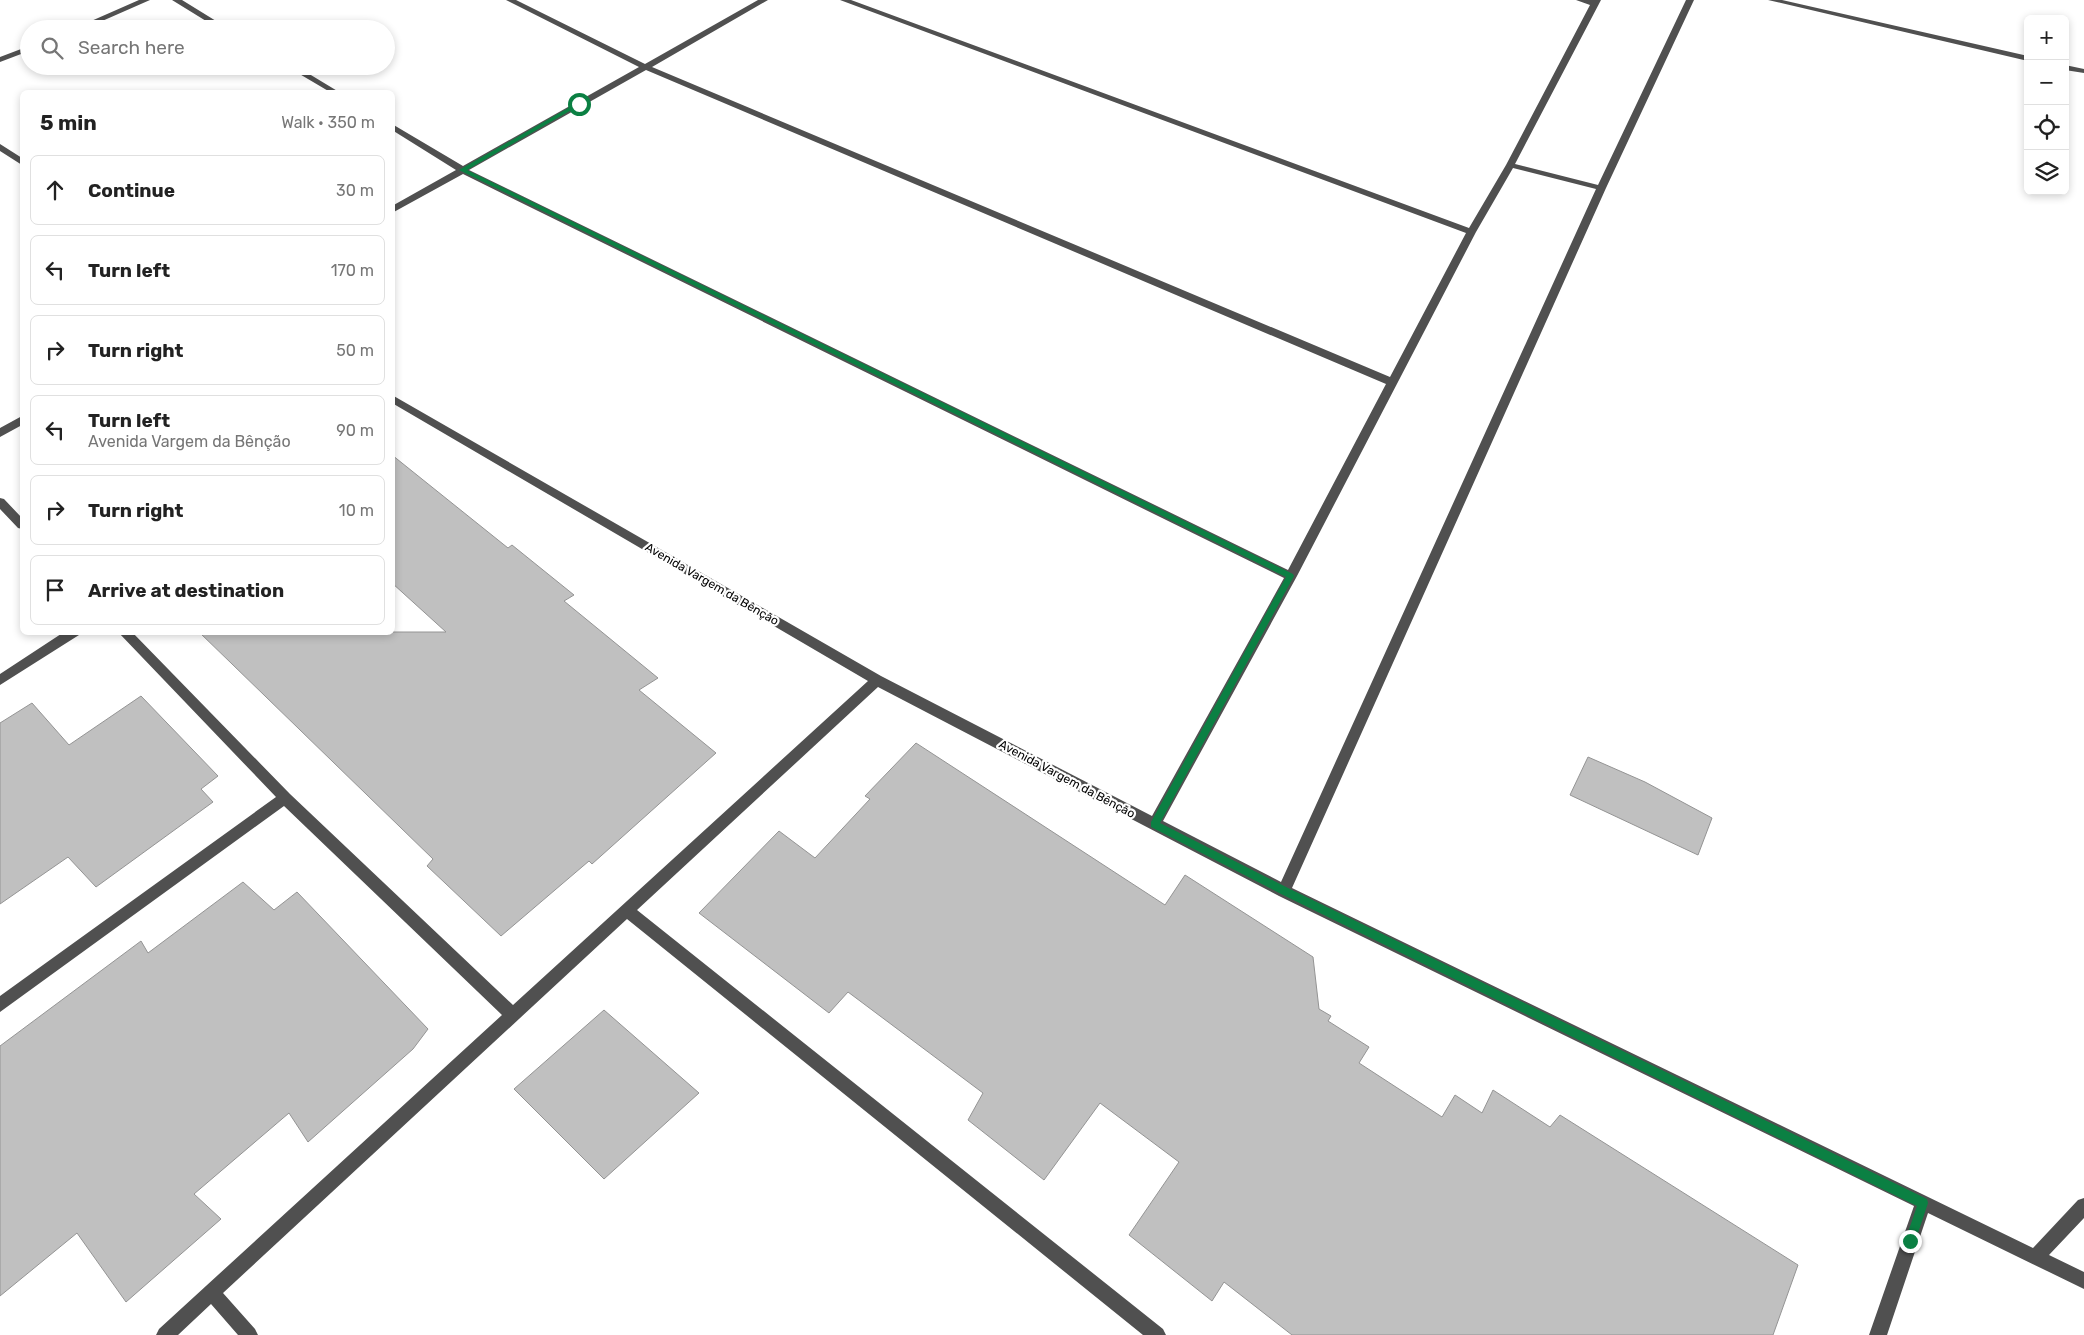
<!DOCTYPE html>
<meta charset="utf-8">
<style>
:root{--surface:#fff;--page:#f2f2f2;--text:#222;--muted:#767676;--line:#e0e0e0}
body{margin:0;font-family:Rubik,sans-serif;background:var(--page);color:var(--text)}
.controls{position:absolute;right:15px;top:15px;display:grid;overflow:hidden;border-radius:8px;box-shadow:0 2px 8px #0003}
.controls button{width:45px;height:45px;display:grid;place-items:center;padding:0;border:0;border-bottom:1px solid var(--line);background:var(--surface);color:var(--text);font:25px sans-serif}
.stop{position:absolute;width:15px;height:15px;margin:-11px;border:4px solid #0b8043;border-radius:50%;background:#fff}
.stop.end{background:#0b8043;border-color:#fff;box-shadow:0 1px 5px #0008}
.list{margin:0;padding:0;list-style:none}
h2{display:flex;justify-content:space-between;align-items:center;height:65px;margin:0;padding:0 20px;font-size:21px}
h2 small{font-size:16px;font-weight:400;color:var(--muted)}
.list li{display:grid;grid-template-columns:32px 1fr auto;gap:15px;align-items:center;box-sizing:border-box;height:70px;margin:0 10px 10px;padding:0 10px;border:1px solid var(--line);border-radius:8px}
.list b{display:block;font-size:19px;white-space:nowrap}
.list p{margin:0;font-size:16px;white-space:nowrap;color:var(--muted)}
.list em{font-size:16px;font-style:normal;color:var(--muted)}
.icon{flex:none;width:28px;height:28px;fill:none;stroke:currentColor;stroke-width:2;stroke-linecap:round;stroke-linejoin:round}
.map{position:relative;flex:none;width:2084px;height:1335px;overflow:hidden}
.search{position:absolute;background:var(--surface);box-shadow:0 2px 8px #0003;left:20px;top:20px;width:375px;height:55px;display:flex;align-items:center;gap:12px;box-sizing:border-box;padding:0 18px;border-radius:28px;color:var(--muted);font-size:19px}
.panel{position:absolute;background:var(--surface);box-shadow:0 2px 8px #0003;left:20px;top:90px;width:375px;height:545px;border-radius:8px}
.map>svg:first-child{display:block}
.building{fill:#c0c0c0;stroke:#949494}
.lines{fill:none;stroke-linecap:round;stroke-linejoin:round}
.minor{fill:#505050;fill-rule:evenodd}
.route{fill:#0b8043}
.labels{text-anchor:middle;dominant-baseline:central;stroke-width:4.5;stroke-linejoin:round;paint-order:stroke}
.street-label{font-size:12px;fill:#000;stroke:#fff}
</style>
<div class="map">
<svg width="2084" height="1335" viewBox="0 0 2084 1335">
<rect width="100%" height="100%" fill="#fff"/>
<path class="building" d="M392,455L508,548L512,545L574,595L564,601L658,678L639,690L716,753L592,864L589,861L501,936L427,866L433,859L199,632H446L392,583Z
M141,696L218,776L201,789L213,802L96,887L68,857L0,904V723L32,703L69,745Z
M916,743L1165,905L1185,875L1313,957L1319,1009L1331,1016L1328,1021L1369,1047L1359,1063L1442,1117L1455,1095L1482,1113L1493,1090L1550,1127L1560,1115L1798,1265L1773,1335H1292L1224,1282L1212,1301L1129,1235L1179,1162L1100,1103L1044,1180L968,1120L983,1093L848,992L829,1013L699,913L779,831L815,858L870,799L865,796Z
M1588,757L1645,782L1712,818L1698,855L1570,795Z
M243,882L274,910L297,892L428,1029L413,1049L308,1142L289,1113L194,1194L221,1219L126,1302L77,1233L0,1296V1046L141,941L148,953Z
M604,1010L699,1093L604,1179L514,1089Z"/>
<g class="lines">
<path class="minor" d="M139,0H150L84,29H73Z
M172,0H182L229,29H219Z
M506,0H516L645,64L758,0H768L652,67L1390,377L1466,233L840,0H851L1469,228L1506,165L1590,5L1576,0H1601L1515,164L1598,185L1686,0H1694L1606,188L1292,888L2033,1248L2078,1200L2084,1198V1218L2049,1255L2084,1272V1289L1928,1213L1887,1335H1869L1914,1206L1279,896L878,687L637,910L1163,1329L1166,1335H1143L627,919L223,1293L255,1329L258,1335H238L211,1304L178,1335H156L159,1329L502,1015L284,806L0,1012V996L276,797L118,632H132L290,794L513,1005L868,681L392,403V395L881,676L1152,816L1284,578L463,174L392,213V206L456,170L392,130V124L463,166L639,67ZM646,70L1386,384L1288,570L469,170ZM1513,168L1596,189L1281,882L1163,821L1297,576L1476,232Z
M1768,0H1782L2028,56V61Z
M29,46V51L0,62V57Z
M2065,65L2084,69V73L2065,70Z
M286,66H296L339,92H330Z
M0,144L22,158V165L0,151Z
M22,416V425L0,437V428Z
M0,498L4,499L22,518V529L18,528L0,509Z
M64,632H81L79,635L0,685V674Z"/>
</g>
<path class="route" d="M577,103L582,104L467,170L1293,574L1294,576L1160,823L1288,888L1927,1199L1928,1203L1914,1245H1906L1905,1241L1917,1206L1281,894L1151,827V822L1286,577L459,170Z"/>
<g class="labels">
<g class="street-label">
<text transform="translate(712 584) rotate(30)">Avenida Vargem da Bênção</text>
<text transform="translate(1067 779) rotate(28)">Avenida Vargem da Bênção</text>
</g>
</g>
</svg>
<div class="controls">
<button>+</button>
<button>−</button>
<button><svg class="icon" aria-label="locate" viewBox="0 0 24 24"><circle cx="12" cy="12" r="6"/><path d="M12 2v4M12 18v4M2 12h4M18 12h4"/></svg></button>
<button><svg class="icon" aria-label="layers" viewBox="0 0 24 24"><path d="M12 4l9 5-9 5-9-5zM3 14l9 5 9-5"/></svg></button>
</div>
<div class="stop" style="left:579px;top:104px"></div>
<div class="stop end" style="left:1910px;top:1241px"></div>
<div class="search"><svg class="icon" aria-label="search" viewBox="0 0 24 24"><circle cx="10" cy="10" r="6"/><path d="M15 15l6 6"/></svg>Search here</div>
<section class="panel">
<h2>5 min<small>Walk · 350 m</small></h2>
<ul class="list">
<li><svg class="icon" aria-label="ahead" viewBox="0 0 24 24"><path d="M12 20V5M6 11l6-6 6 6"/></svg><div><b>Continue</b></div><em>30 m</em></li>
<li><svg class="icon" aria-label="left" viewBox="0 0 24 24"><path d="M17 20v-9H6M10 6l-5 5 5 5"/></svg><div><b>Turn left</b></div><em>170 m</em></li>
<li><svg class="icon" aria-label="right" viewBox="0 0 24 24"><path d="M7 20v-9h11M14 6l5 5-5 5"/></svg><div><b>Turn right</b></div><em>50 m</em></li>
<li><svg class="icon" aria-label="left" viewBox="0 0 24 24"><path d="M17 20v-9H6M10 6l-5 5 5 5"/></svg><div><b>Turn left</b><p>Avenida Vargem da Bênção</p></div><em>90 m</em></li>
<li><svg class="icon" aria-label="right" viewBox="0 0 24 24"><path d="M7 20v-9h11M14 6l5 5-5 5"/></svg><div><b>Turn right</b></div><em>10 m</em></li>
<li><svg class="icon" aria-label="arrive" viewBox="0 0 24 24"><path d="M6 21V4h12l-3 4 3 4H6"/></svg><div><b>Arrive at destination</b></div></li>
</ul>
</section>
</div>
